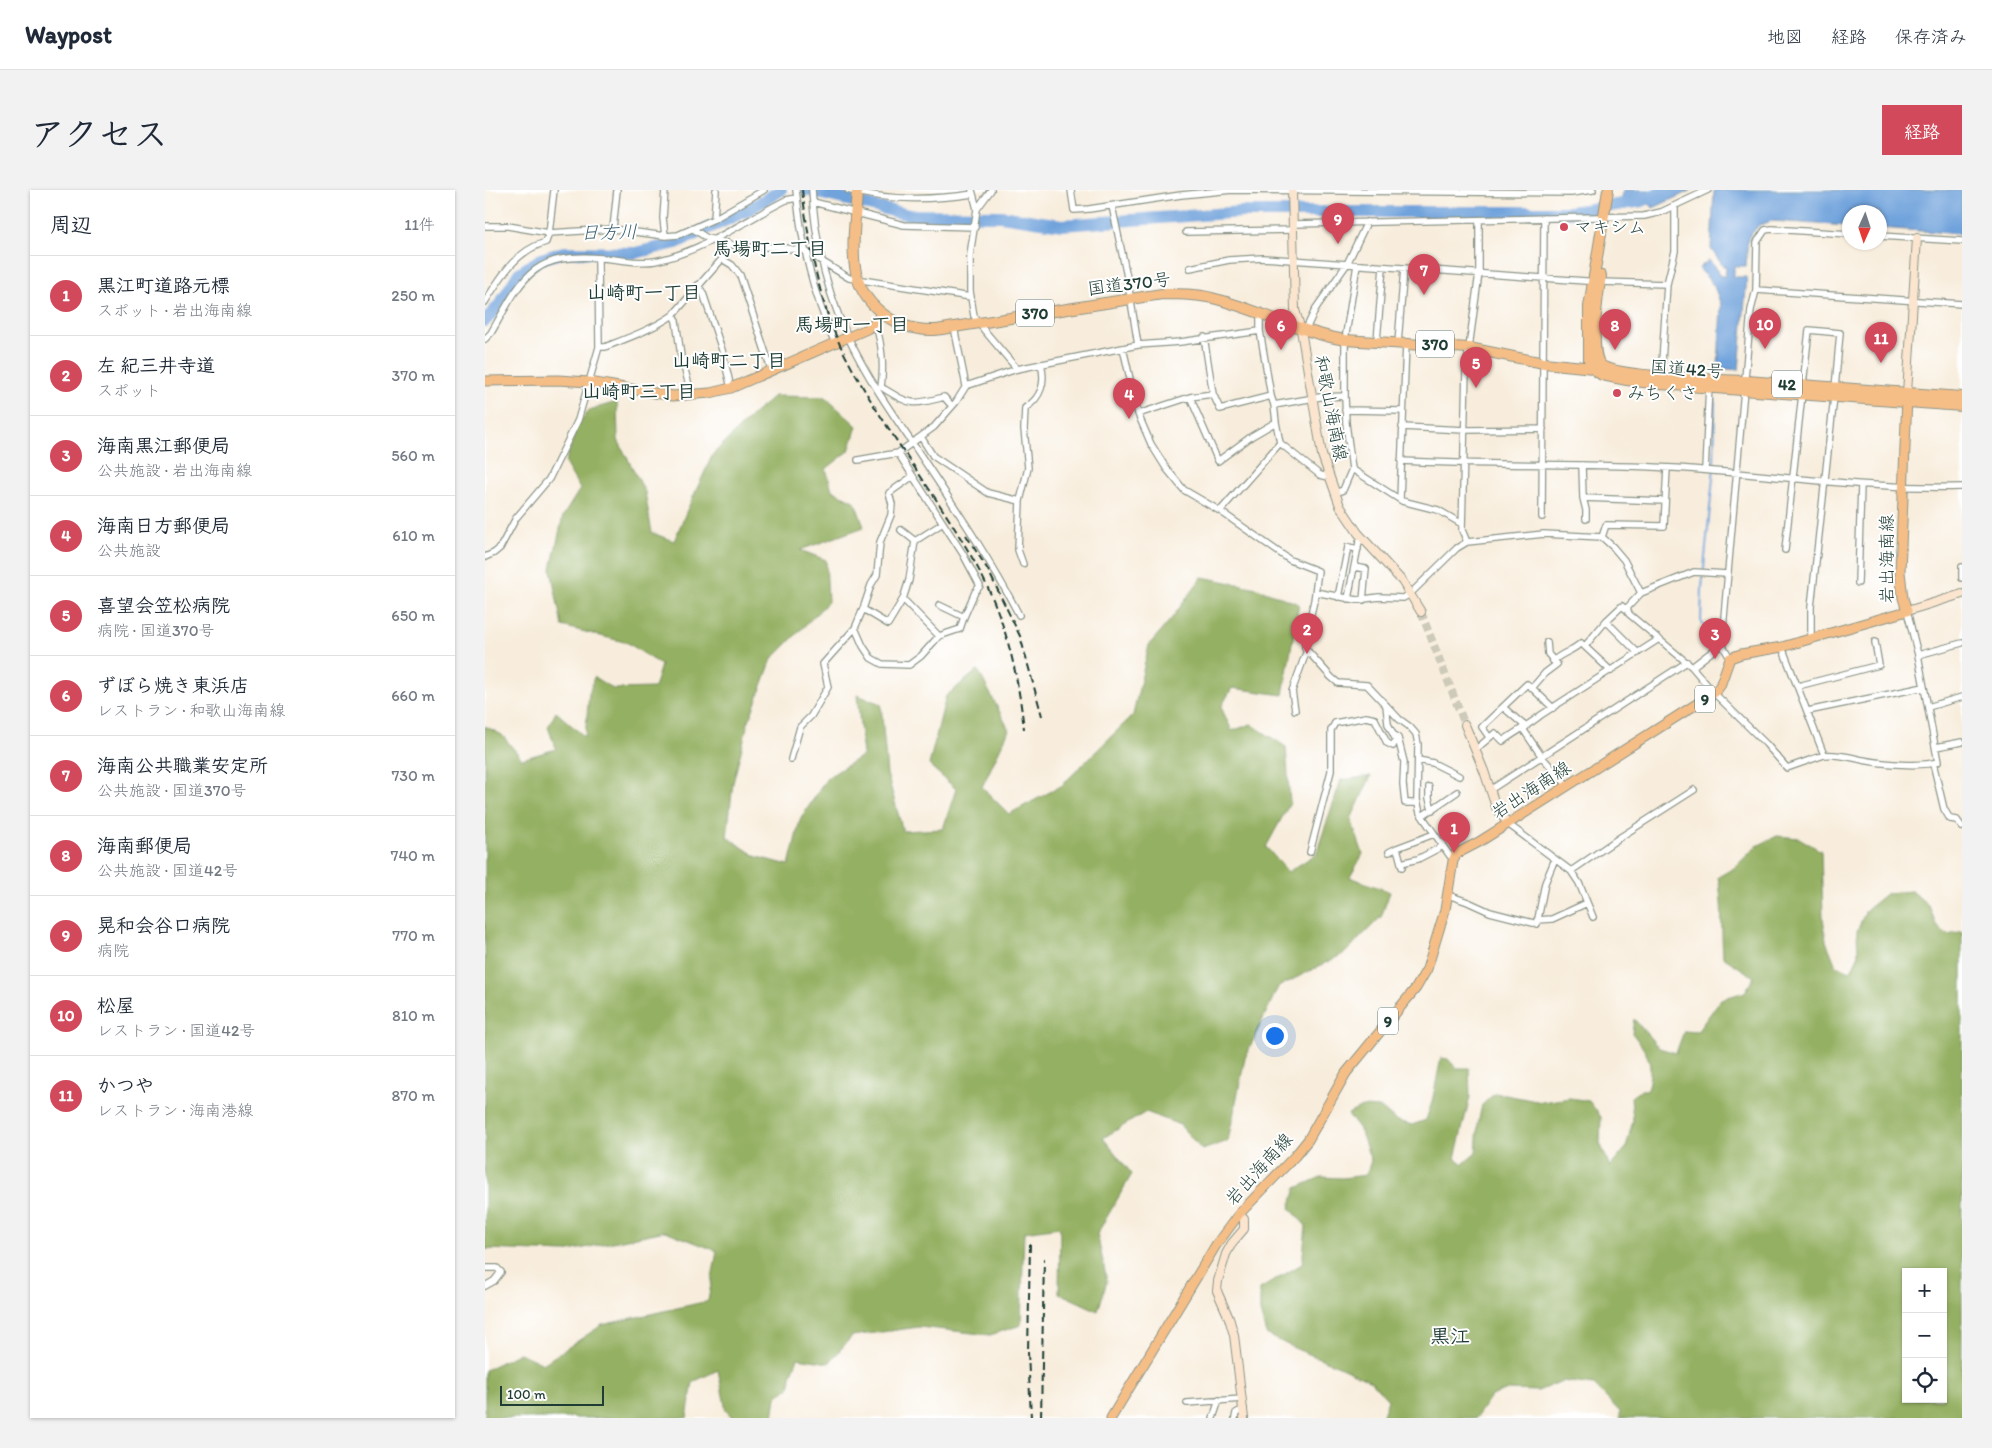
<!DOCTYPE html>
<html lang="ja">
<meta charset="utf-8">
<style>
:root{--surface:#fff;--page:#f2f2f3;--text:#1f2937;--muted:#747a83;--line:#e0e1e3;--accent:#d1495b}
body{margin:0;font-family:Itim,"Klee One",sans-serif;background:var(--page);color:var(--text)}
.controls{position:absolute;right:15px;bottom:15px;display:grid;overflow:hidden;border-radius:0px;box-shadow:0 1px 4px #0004}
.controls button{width:45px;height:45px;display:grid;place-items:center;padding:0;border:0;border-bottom:1px solid var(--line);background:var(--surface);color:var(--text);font:25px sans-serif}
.compass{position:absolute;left:1357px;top:15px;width:45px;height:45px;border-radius:50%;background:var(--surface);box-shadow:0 1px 4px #0004;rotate:183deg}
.scale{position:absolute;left:15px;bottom:12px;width:104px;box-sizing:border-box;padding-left:5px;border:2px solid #1f3d34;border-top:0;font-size:14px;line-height:18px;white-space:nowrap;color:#1f3d34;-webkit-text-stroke:4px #fff;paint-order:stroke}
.you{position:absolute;left:789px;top:845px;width:18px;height:18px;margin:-12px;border:4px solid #fff;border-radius:50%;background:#1a73e8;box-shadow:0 0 0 8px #1a73e833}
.badge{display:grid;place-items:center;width:32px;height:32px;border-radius:50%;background:var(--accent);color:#fff;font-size:16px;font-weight:700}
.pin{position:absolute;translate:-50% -41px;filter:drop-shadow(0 1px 2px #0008)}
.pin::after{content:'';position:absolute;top:26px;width:18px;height:15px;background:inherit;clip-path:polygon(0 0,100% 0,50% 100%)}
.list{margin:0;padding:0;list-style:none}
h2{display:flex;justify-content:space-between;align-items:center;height:65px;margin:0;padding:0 20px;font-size:21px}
h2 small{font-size:16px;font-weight:400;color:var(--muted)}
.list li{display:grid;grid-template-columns:32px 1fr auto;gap:15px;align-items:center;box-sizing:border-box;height:80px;padding:0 20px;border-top:1px solid var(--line)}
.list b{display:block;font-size:19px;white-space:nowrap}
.list p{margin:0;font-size:16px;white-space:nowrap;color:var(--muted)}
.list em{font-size:16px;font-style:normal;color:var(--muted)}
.icon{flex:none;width:28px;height:28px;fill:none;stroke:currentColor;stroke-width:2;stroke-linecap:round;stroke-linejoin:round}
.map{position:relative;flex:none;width:1477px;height:1228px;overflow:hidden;border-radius:0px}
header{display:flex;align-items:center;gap:30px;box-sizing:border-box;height:70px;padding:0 25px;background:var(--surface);border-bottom:1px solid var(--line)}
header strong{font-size:24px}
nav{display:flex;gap:28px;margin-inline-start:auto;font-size:18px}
.intro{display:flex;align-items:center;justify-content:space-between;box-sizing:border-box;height:120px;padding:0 30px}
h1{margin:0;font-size:35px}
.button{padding:12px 22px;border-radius:0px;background:var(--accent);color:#fff;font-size:18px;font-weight:700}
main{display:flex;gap:30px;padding:0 30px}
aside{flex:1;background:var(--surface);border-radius:0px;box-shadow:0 1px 4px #0004}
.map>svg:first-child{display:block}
.forest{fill:#94b062;stroke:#5a764b;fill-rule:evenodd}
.water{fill:#70a2db;stroke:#487088}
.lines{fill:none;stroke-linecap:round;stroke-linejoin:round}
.stream{stroke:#70a2db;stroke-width:2}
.river{stroke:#70a2db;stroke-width:12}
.secondary-tunnel{stroke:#cdcaba;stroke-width:8;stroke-dasharray:8 4;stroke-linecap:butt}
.street-casing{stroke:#8c9588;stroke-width:8}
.secondary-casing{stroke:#8c9588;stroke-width:10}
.primary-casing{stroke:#8c9588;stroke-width:11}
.highway-casing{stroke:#8c9588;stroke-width:12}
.street{stroke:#fff;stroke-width:5.5}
.secondary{stroke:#fbe5cf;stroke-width:8}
.primary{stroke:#f6be87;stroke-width:9}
.highway{stroke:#f6be87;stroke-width:10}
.rail{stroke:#1f3d34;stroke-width:2;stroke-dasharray:8 4;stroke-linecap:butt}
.poi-dot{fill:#d1495b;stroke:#fff;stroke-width:2}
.labels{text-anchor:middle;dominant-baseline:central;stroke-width:4;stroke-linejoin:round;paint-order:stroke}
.shield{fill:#fff;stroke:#627771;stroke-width:1}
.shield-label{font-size:16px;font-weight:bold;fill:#1f3d34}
.poi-label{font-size:18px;fill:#1f3d34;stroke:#fff;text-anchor:start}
.street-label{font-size:18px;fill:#1f3d34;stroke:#fff}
.water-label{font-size:19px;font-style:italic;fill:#3b606e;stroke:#fff}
.neighbourhood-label{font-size:19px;font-weight:bold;fill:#1f3d34;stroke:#fff}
.quarter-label{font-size:20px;font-weight:bold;fill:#1f3d34;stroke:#fff}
</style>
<header>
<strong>Waypost</strong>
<nav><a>地図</a><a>経路</a><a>保存済み</a></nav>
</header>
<div class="intro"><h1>アクセス</h1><a class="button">経路</a></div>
<main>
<aside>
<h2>周辺<small>11件</small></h2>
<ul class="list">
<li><span class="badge">1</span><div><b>黒江町道路元標</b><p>スポット · 岩出海南線</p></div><em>250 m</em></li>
<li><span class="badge">2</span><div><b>左 紀三井寺道</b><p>スポット</p></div><em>370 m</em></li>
<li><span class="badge">3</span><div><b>海南黒江郵便局</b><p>公共施設 · 岩出海南線</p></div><em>560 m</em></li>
<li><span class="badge">4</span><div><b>海南日方郵便局</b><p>公共施設</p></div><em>610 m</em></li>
<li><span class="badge">5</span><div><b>喜望会笠松病院</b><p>病院 · 国道370号</p></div><em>650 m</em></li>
<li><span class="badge">6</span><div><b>ずぼら焼き東浜店</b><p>レストラン · 和歌山海南線</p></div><em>660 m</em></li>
<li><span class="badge">7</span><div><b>海南公共職業安定所</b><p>公共施設 · 国道370号</p></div><em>730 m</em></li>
<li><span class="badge">8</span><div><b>海南郵便局</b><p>公共施設 · 国道42号</p></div><em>740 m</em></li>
<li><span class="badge">9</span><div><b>晃和会谷口病院</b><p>病院</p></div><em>770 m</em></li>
<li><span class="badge">10</span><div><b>松屋</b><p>レストラン · 国道42号</p></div><em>810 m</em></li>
<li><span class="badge">11</span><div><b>かつや</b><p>レストラン · 海南港線</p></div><em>870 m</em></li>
</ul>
</aside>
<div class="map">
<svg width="1477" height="1228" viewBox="0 0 1477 1228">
<rect width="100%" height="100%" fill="#fff"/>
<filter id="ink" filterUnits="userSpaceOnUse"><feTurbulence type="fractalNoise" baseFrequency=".02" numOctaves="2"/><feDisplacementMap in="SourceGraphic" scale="10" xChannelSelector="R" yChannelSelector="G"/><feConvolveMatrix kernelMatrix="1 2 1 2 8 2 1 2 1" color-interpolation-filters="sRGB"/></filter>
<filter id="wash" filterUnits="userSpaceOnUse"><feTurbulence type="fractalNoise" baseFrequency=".0096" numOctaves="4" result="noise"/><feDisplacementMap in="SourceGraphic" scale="20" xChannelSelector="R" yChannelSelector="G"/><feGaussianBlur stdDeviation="1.12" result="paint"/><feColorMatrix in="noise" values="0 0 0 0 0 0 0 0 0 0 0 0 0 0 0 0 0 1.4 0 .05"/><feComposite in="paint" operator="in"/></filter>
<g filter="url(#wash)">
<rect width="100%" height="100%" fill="#f8eddc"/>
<path class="forest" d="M289,206L340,207L372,236L364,261L341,279L347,300L370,312L379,337L315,360L341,370L343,412L287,469L263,533L248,593L242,647L272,667L304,675L315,630L342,588L378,565L372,505L396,514L402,584L418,641L458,639L471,599L444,575L461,506L493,480L524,540L497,597L524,624L576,596L648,525L664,455L687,428L717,387L772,398L814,414L798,505L747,498L736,517L747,541L766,534L801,557L805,613L781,657L803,682L831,664L856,590L886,586L866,629L878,664L865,687L905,702L896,727L860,763L793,797L760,868L743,951L717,960L695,935L661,922L618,948L647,984L612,1044L622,1091L613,1121L574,1103L575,1037L539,1042L536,1135L505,1145L434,1137L367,1146L344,1173L313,1168L306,1186L305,1197L291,1207L288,1228H248L241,1221L233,1180L208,1192L202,1228H91L86,1226L85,1228H0V1180L35,1163L58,1174L117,1135L223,1111L232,1061L180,1041L80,1062L0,1059V536L17,545L37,569L71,559L63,537L71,522L100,547L104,504L109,487L128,499L169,498L176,475L143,453L77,436L66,379L78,326L95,299L80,273L93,234L104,220L132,212L133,250L160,302L167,343L189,351L202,320L228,264L264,228Z
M1292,646L1314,648L1336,661L1338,727L1341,751L1351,776L1366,781L1373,767L1372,741L1381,720L1402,703L1427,701L1445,717L1451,736L1464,745L1477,741V1228H1135V1222L1109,1195L1077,1191L1053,1201L1023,1200L1006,1206L991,1228H897L903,1210L886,1191L854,1176L809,1158L781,1144L775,1122V1099L817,1074L821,1036L805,1018L811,998L836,987L857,988L881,985L886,971L876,942L863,924L877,917L896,918L910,930L927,935L941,930L947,912L956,868L963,869L971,878H984L985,907L970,968L978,974L991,963L993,934L997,915L1010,903L1057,912L1085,908L1104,911L1116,927L1115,953L1125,977L1141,958L1148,930L1146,907L1156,900H1162C1169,873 1164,865 1147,843L1149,829L1174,858L1191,863L1199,841L1212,842L1236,809L1260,802L1269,787L1238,767C1236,740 1238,714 1233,687L1249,678L1272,656ZM1421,1082H1458V1209H1421Z"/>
<path class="water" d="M1139,0H1207L1168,18L1165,14L1135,18L1138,1Z
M1231,0H1477V44L1395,38L1394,22H1364V36L1287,31L1274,35L1263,48L1261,76H1249V87H1262L1254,180L1233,178L1236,115L1229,96L1214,78L1224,70L1236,86H1240L1241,76H1238L1226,59L1229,1Z"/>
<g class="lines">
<path class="stream" d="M1223,440L1216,431L1217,398L1229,277L1230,209"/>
<path class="river" d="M321,0L424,25L516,26L577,35L757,22H1086L1157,11L1178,0
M0,131L15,114L34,83L56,69L79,62L150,63L191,53L263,20L296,0"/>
</g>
</g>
<g filter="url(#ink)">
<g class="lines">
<path class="secondary-tunnel" d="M936,422L980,535"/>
<defs>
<path id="street" d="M311,0C317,55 327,102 350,153
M327,0C330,50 341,101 363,147C381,185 404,219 428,254C465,310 503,365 534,425
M363,0C403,11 447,10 488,4
M487,0L492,19L485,65V101L488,120L489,126L499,140L532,179
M586,0L589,20L604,19L696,5L747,0L1086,3L1108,0
M328,12L419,35L490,37
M627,16L642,87L653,155
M492,19L506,0
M229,29L279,0
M994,30V83L981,180L977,340L982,352L1059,344L1117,347L1128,357L1139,370L1156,403
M808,34L1159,26L1176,22L1223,0
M0,36H23L64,43L128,39L180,46L193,45L229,29L231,0
M128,39L132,0
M208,39L222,48L256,57H293L320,61L364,88L486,107
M701,42L808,40
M180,46L178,28L180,0
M1394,46L1477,51
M237,69L247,75L255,85L286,179
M705,78L744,70L778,68L1115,92L1182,94
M213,95L218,103L237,160L246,198
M1271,100L1477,114
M0,112C16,87 30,61 61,52L64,43L69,0
M188,125L191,131L196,166L207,206
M390,133C397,153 399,177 396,197
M469,137L481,196
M775,141L786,206
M820,141L831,118L862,74L882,32
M719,147L728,204L735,219L786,206L789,215L835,207L860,206L861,233L867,279
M0,149L6,143C38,87 47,62 117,68C135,69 153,74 170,71C217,62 259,31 301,10L312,8
M892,151L898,77
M913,153L919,78
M114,157H120C143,148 168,139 188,125L237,69L243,53
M638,158L653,224L666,254L681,278L699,300L735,321L805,370L833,381L829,411L820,449V458L846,487L853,493L882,495L914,529L925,537L931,544L933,554L932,610L935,623L965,666L969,667
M1176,188L1182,94L1190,61V16
M1318,195L1324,140L1355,143L1350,198
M396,197C426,215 425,216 459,207L467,216
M860,206V150L872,75
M705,207L733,271L767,246L791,232L789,215
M860,220L918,221
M653,224L705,207L728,204
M791,232L795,253L835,285L844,287
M917,237L980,240L1058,239
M436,247L448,266L503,303L535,311
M413,263L478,364L495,396L490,402L479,427
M373,270L413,263L449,237L471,212L481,196L532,179L653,155L695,152L775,141V125
M916,271C1007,276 1098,273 1189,278C1285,284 1381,300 1477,297
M1097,275L1098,308L1180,311
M1220,280L1224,195
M850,303L858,300L867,279L917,311L953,320L977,334
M1098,308L1101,320V329
M915,309L921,153
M735,321L795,253
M1057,327L1059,28
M416,340L430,351
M1117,347L1121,335L1179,336L1182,278
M878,348L874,352L869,377L881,379L878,410
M1300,360L1317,204
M0,367L9,363L15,358L31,328L64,289L93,230L114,157L113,68
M538,374L533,360L535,311L543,278L539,239L540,218C556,208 561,192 556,174
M1477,377V388
M1242,384L1209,382L1156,403L1142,418L1144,424L1207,477L1229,503L1281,554L1302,578L1339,565
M1373,393L1376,295
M830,402L872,410L894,407L918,408L925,404L972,358L982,352
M853,407L863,357L873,359
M418,409L403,434L378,419L386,395L392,385L395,352L406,325L407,314L404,303L428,286
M863,409L869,377
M1121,431L1153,463
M370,438L378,456L386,468L397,474L424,475L436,466L454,446L475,439L479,427L454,415
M454,446L418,409L424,390L430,351L458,333
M1326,448V417L1349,207
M1062,452L1063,464L1071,473
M1100,456L1121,431L1137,416L1143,421
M1297,457L1339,565C1353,564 1364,567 1378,570C1397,574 1436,577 1453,572L1433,465L1422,421
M1433,465L1477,453
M1245,468L1238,456V439L1266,120L1271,100L1272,52L1280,40L1287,39L1364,44
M1068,471C1078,462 1086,462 1096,453L1126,481
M1207,477L1238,453
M1313,496L1394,475L1390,452
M1047,498L1068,518
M1443,517L1477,507
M1019,518L1041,537
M810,520L807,501L822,460
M1323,521L1439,497
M1038,539L1057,567L1082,595
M911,546L913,548L919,572L918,594L920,613H933
M1004,547L997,537L1042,494L1047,498L1060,483L1072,474
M1451,557L1477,552
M990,560L1010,543L1018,551C1030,542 1044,535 1056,525L1174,449
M306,569L315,537L326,526L343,497L338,474L370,438L378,419
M933,570L948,573L974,586
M1448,573L1459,619L1465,629L1472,630L1477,637
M944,597V608L947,620
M1005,600L1202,472
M937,626L972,602
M1023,634L1086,681L1094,693L1108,727
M825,662L846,581V540L850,533L881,527L890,529L902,553L908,556L911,550L903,534L901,515
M904,662L912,658
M916,673L912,658L949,644
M917,677L916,673L933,669L958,656
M1086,681L1137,646L1209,600
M963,705L983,712L1005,722L1052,734L1060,693L1070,669
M1052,730L1067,729L1102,713
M0,1078H12L16,1082L9,1091L0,1096
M702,1213L757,1209
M728,1228L734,1210
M750,1228L751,1223L759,1219"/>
<path id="secondary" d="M807,0L810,120L816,140L837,265L855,316L873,343L917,391L936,422
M1422,203L1432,48
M1422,421L1477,404
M980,535L999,581L1011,617L1023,634
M754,1024L759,1029V1039L747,1053L741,1064L733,1091L732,1101L744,1128L749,1145L759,1228"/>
<path id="primary" d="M0,191L73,190L104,192L188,206L225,203L246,198L382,139L390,133L396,124
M626,1228L731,1055L754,1024L810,966L823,950L861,883L931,798L942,779L960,720L968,671L971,664L994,652L1229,503L1235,496L1245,468L1256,464L1297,457L1422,421L1418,408L1415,382L1422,207"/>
<path id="highway" d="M372,0C371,25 366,53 370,77C375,114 409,140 446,140C454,140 462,138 469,137L677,104C694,104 711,104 727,108C773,119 813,142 860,150L984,158L1059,173L1128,180
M1123,0L1104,117V170L1107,178L1117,185L1142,190L1175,194L1477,216
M1116,86C1113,102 1104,165 1116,175C1130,187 1238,190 1262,191C1334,196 1405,202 1477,207"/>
</defs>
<use href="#street" class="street-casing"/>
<use href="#secondary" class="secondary-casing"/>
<use href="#primary" class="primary-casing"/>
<use href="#highway" class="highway-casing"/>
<use href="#street" class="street"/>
<use href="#secondary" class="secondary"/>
<use href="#primary" class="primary"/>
<use href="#highway" class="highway"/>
<path class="rail" d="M317,0C324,53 333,109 356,157C396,238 456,307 497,386C522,434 533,486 539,539
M481,345L503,380L535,446L557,526
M545,1054L543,1162L546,1228
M556,1228L559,1068"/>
</g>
</g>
<g class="poi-dot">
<circle cx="1079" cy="37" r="5"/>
<circle cx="1132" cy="203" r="5"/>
</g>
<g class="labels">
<g class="shield">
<rect x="531" y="109.5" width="38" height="27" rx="4"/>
<rect x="931" y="140.5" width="38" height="27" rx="4"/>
<rect x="1287" y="180.5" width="30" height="27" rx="4"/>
<rect x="1210" y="495.5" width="20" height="27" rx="4"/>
<rect x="893" y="817.5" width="20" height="27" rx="4"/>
</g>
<g class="shield-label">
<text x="550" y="123">370</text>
<text x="950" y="154">370</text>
<text x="1302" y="194">42</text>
<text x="1220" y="509">9</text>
<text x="903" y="831">9</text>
</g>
<g class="poi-label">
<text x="1089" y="37">マキシム</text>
<text x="1142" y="203">みちくさ</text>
</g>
<g class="street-label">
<text transform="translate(644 94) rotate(-7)">国道370号</text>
<text transform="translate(1202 179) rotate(4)">国道42号</text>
<text transform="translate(846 218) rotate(79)">和歌山海南線</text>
<text transform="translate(1402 369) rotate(-90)">岩出海南線</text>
<text transform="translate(1046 600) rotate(-33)">岩出海南線</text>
<text transform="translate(774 979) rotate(-48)">岩出海南線</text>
</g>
<g class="water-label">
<text transform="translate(124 42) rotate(-1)">日方川</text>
</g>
<g class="neighbourhood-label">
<text x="285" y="58">馬場町二丁目</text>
<text x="159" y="102">山崎町一丁目</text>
<text x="367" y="134">馬場町一丁目</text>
<text x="244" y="170">山崎町二丁目</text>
<text x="154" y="201">山崎町三丁目</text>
</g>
<g class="quarter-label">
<text x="965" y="1146">黒江</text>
</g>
</g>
</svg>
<div class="controls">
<button>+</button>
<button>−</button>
<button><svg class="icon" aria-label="locate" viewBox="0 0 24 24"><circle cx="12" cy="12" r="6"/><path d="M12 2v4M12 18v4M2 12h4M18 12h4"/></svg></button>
</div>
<svg class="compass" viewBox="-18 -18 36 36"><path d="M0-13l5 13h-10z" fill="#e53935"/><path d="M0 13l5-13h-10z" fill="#747a83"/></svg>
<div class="scale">100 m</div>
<div class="you"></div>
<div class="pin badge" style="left:969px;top:663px">1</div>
<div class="pin badge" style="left:822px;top:464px">2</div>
<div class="pin badge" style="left:1230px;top:469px">3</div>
<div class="pin badge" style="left:644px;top:229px">4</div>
<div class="pin badge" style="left:991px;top:198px">5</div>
<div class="pin badge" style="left:796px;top:160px">6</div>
<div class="pin badge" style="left:939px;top:105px">7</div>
<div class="pin badge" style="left:1130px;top:160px">8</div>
<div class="pin badge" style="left:853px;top:54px">9</div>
<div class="pin badge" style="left:1280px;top:159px">10</div>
<div class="pin badge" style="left:1396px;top:173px">11</div>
</div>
</main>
